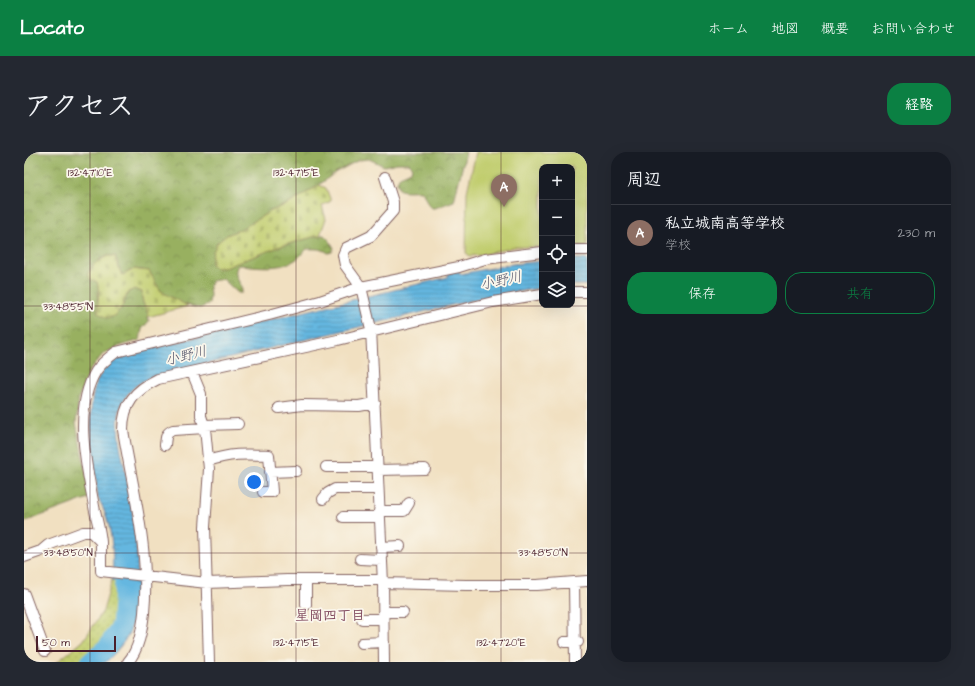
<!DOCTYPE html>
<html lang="ja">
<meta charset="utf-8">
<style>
:root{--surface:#171b24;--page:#242831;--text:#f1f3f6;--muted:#9ea1a6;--line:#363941;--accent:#0b8043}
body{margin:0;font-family:"Architects Daughter","Klee One",sans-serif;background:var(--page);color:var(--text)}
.controls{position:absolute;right:12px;top:12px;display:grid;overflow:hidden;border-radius:8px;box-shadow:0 4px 16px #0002}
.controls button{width:36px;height:36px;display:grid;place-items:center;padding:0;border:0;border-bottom:1px solid var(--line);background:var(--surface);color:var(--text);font:20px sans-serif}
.scale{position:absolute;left:12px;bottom:10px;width:80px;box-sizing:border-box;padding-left:4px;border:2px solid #4a1f2b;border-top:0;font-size:11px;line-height:14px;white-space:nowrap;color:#4a1f2b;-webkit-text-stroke:3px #fbf7ec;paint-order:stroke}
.you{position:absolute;left:230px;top:330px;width:14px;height:14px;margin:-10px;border:3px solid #fff;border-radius:50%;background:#1a73e8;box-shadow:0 0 0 6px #1a73e833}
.badge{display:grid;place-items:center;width:26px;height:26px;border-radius:50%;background:var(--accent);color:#fff;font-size:13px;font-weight:700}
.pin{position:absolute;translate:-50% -33px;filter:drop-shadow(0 1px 2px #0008)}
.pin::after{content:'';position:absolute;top:21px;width:14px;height:12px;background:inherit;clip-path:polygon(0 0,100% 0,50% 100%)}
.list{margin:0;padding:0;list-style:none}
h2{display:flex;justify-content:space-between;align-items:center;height:52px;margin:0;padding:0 16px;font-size:17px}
h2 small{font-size:13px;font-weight:400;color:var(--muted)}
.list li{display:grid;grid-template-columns:26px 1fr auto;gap:12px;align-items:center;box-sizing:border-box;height:56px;padding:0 16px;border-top:1px solid var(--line)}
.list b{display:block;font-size:15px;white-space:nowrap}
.list p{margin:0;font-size:13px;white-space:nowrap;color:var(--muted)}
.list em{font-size:13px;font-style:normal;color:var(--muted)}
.actions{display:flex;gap:8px;padding:12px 16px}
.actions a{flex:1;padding:9px 0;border:1px solid var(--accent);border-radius:16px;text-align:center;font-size:14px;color:var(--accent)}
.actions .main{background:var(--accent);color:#fff}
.icon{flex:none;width:22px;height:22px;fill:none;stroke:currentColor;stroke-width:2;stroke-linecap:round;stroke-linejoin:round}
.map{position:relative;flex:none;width:563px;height:510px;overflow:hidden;border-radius:16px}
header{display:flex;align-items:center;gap:24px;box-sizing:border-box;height:56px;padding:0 20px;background:var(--accent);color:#fff}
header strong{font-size:19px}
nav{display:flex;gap:22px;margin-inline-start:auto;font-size:14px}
.intro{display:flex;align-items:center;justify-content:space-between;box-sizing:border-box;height:96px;padding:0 24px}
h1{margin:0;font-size:28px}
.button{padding:10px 18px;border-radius:16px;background:var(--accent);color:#fff;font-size:14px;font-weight:700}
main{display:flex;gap:24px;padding:0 24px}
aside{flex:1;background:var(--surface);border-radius:16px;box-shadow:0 4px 16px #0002}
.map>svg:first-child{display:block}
.grass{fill:url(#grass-dots);stroke:#86764c}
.forest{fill:url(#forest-crowns);stroke:#716846}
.cemetery{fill:url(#cemetery-stones);stroke:#86764c}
.pitch{fill:#c1cd6e;stroke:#86764c}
.water{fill:url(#water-rules);stroke:#586b86}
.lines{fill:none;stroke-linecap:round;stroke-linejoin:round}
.river{stroke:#65b7e0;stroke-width:19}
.minor-casing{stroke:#846360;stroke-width:12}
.minor{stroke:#fff;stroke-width:10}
.ticks{fill:none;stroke:#4a1f2b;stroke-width:1;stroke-opacity:0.45}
.labels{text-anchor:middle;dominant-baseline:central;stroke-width:3.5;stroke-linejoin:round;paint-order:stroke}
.water-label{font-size:14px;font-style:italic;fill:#53546a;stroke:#fbf7ec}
.neighbourhood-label{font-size:14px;font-weight:bold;fill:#814a5f;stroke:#fbf7ec}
.ticks-label{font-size:10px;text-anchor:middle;fill:#4a1f2b;stroke:#fbf7ec;stroke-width:3.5;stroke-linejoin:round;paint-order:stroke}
</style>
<header>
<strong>Locato</strong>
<nav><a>ホーム</a><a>地図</a><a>概要</a><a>お問い合わせ</a></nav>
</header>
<div class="intro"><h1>アクセス</h1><a class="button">経路</a></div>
<main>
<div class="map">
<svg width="563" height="510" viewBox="0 0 563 510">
<defs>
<pattern id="grass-dots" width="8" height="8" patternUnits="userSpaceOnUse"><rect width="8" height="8" fill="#c1cd6e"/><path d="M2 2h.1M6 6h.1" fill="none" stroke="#a7b05f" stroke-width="1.8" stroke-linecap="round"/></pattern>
<pattern id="forest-crowns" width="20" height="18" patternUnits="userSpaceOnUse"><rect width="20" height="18" fill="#98b061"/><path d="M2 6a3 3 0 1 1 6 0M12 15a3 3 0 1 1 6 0" fill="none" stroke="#7e8f50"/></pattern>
<pattern id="cemetery-stones" width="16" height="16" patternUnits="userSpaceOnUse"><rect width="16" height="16" fill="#c1cd6e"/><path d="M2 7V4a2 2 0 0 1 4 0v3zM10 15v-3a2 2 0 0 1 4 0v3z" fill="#a7b05f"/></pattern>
<pattern id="water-rules" width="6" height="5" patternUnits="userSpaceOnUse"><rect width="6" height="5" fill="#65b7e0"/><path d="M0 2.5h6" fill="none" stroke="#5594b6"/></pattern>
</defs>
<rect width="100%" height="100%" fill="#fbf7ec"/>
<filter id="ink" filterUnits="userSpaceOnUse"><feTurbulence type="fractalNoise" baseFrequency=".025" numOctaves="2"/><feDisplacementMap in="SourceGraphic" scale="8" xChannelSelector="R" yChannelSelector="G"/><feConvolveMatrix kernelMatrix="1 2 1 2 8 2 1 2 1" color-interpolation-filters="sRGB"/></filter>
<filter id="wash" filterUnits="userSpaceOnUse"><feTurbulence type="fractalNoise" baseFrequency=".012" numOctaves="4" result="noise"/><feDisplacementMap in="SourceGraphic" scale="16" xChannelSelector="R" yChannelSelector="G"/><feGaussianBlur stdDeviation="0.9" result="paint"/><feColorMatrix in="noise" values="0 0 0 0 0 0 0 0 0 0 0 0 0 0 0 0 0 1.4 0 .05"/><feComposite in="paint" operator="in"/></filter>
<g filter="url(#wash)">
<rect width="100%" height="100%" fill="#f1e0c1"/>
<path class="grass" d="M88,428L100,429C99,453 100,473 84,493C80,500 72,505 66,510H33L59,489L79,459Z"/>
<path class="forest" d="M0,0H442L430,49L411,56H408L404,52L398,39C391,38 383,40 376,38L373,30L376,24L387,19L388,14L385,11H373L360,14L345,7L335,8L312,20L295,33L268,50L247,59L217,77L203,83L192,116H200L257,94L296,83H300L306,89L310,96L308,100L304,101C299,96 290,97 283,97C279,100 277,103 274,106C257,119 234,114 214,113C207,124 219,131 218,141H214L199,127L188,129L185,133L186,143L185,152L176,156C163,154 147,148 137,139C132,134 129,125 125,119L110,117L99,123C94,118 94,110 91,104H84L76,107L73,130L75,139L73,149L99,153L104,140L111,137L118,140C117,153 124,157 125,169L118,177L116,188L93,195L79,202L65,219L55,245L52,271L67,345L0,370Z"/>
<path class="cemetery" d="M295,33L302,36L307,49L298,54L302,67L296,83L257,94L200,116H192L187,112L189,100L193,91L203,83L217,77L247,59L268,50Z
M84,104H91C94,110 94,118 99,123L110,117L125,119L136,138L143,143L164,154L124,165C124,155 117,154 118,140L111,137L104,140L99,153L91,164L83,166L74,161C73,149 76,141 73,130L66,127L64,121C68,112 75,108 84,104Z"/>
<path class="pitch" d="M452,0H563V94H548V15H518V95H491L457,103L446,104L442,101L443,40Z"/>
<path class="water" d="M548,107H563V133H548Z
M518,109V136C471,142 425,154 378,165C294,184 211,205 127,225C80,246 95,287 103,327C107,346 109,365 111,385L112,387C114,416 117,454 105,481C100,492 90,502 82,510H66C78,500 91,489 96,473C100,463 100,441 100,429L88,428C90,400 88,370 74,346C71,314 58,248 77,222C86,208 102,204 116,199L424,125V121L435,118L436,122L489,112Z"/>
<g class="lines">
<path class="river" d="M66,510L84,494L97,473L99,451L101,403"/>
</g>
</g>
<g filter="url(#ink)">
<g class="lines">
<defs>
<path id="minor" d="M548,98H563
M548,140H563
M168,220L177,242V264L181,276L185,317L181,375L185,510
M255,256L278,253L335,254L351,251
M180,273L214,272
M141,293C142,286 141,281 149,278L181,276
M184,309C208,301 221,302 245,303L248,340H239
M302,315H353
M354,318L401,317
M246,320L272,319
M299,347L304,341L311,337H354
M355,359H380L385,351
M319,365H356
M77,390C76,377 72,366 70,354C62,312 49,257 72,219C77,211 84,206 92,200L245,163L296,149L337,135L435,115L461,107L518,100
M357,395L376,394
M0,405L17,399L24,393L59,380H67L77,390V419L183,431L263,428H359
M336,407L358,408
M282,428V453
M550,430L551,510
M359,431L442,433H513L563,429
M0,442L21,499
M359,460H379
M338,467H359
M540,490H554
M338,491L360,490
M104,510C115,497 118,478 120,461C126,399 109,339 99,278C99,252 111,238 134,227L314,188L469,150L518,142
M360,510L359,431L347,177L337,135L321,113L319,103L322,96L347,84L369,59V50L361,25"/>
</defs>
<use href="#minor" class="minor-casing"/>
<use href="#minor" class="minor"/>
</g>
</g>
<path class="ticks" d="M66,0V510M272,0V510M477,0V510M0,154H563M0,401H563"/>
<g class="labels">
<g class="water-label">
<text transform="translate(477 129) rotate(-12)">小野川</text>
<text transform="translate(162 204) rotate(-14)">小野川</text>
</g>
<g class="neighbourhood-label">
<text x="306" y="464">星岡四丁目</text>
</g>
</g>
<g class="ticks-label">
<text x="66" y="24">132°47'10"E</text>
<text x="272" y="24">132°47'15"E</text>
<text x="44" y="158">33°48'55"N</text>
<text x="44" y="404">33°48'50"N</text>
<text x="519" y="404">33°48'50"N</text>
<text x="272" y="494">132°47'15"E</text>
<text x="477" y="494">132°47'20"E</text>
</g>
</svg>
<div class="controls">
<button>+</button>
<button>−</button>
<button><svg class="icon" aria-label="locate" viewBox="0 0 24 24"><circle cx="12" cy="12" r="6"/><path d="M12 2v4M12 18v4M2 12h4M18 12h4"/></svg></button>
<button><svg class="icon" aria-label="layers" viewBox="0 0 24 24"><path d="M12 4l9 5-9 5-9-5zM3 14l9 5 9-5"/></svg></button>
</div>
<div class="scale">50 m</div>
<div class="you"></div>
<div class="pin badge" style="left:480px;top:55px;background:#8d6e63">A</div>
</div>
<aside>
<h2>周辺<small></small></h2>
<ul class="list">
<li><span class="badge" style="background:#8d6e63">A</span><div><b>私立城南高等学校</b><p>学校</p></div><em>230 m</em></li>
</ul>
<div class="actions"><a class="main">保存</a><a>共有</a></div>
</aside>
</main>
